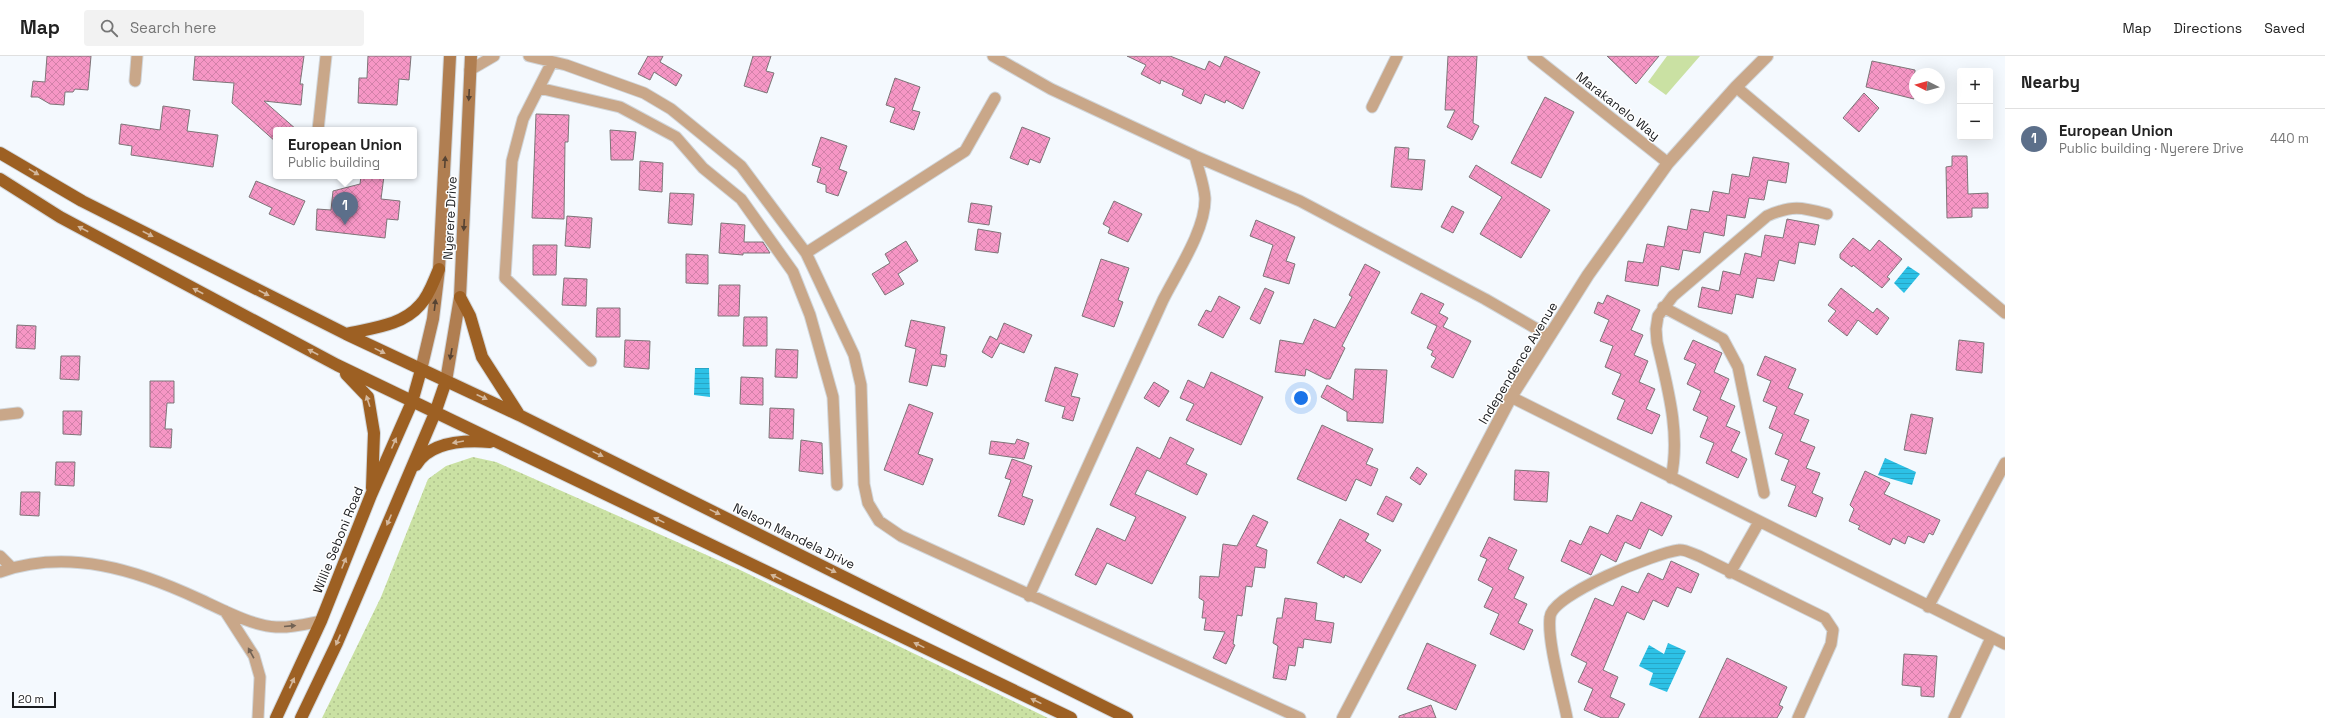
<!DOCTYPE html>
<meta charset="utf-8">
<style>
:root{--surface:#fff;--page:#f2f2f2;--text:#222;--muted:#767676;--line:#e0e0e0;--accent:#ea580c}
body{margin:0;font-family:"Space Grotesk",sans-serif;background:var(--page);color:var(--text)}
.controls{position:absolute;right:12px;top:12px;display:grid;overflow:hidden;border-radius:4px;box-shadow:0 4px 16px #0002}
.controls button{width:36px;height:36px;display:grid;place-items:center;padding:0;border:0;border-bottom:1px solid var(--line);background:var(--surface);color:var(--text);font:20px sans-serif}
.compass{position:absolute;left:1909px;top:12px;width:36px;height:36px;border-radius:50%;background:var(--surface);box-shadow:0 4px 16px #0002;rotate:276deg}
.scale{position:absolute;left:12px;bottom:10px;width:44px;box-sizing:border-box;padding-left:4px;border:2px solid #1a1c1f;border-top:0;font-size:11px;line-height:14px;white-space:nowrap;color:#1a1c1f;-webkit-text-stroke:3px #fff;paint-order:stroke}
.you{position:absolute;left:1301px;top:342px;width:14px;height:14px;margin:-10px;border:3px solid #fff;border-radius:50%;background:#1a73e8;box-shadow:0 0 0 6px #1a73e833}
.badge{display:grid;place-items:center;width:26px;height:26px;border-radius:50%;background:var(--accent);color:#fff;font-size:13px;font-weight:700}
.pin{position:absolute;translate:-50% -33px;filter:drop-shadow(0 1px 2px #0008)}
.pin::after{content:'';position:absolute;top:21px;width:14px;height:12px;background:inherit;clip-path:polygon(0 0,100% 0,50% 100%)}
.popup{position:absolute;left:273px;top:71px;width:144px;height:52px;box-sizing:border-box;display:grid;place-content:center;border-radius:4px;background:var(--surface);filter:drop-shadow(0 1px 3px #0005);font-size:13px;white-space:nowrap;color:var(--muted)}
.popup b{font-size:15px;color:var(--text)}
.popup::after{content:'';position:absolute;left:50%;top:100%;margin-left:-8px;border:8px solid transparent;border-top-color:var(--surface)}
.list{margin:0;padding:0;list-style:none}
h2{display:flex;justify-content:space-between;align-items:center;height:52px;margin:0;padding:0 16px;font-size:17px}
h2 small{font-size:13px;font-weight:400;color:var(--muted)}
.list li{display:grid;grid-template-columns:26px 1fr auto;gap:12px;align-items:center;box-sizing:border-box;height:60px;padding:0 16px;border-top:1px solid var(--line)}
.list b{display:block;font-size:15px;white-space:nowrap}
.list p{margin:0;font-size:13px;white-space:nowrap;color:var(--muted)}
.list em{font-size:13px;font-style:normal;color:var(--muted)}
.icon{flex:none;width:22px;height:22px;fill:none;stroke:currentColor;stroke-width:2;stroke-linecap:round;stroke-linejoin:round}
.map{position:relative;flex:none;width:2005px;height:662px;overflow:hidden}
header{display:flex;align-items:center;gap:24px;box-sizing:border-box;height:56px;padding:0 20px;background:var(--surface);border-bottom:1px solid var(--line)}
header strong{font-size:19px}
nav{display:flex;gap:22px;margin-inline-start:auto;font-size:14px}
.search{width:280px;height:36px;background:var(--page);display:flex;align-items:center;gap:10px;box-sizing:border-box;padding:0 14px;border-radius:4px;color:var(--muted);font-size:15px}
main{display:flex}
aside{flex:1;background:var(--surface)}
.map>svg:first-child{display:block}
.grass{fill:url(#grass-dots)}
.pitch{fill:#cae1a3}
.water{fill:url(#water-rules)}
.building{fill:url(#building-cross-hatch);stroke:#7d7578}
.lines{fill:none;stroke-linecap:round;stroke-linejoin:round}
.minor-casing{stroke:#d1d6da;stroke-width:13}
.tertiary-casing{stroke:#d1d6da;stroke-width:14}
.secondary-casing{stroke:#d1d6da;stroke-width:14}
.primary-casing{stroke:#d1d6da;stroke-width:14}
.minor{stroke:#c9a789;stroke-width:11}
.tertiary{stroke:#c9a789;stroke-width:12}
.secondary{stroke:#b07e51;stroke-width:12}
.primary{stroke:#9d6023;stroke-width:12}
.oneway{fill:#564333}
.oneway2{fill:#d3b79c}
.oneway3{fill:#726254}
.labels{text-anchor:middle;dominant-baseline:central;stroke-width:3;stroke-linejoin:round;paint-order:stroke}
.street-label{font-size:13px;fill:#1a1c1f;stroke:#fff}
</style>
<header>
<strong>Map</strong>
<div class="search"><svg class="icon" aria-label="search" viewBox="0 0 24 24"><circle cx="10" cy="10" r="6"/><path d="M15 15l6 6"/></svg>Search here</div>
<nav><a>Map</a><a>Directions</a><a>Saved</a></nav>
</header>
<main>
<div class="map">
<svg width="2005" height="662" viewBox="0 0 2005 662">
<defs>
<pattern id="grass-dots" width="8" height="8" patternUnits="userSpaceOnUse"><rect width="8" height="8" fill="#cae1a3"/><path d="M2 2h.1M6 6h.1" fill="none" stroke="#adc08c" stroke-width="1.8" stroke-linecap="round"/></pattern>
<pattern id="water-rules" width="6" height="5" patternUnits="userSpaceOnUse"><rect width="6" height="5" fill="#2dc1e6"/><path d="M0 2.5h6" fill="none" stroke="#27a5c5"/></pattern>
<pattern id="building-cross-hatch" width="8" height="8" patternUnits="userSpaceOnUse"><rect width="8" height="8" fill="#f696c5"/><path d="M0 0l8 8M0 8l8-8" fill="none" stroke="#d281a9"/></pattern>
</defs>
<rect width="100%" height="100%" fill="#f4f9fe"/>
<path class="grass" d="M473,401L496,406L736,512L1048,662H322L381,541L428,423L446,410Z"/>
<path class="pitch" d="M1667,0H1700L1666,39L1648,26Z"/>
<path class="water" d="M1908,210L1920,218L1904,237L1894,227Z
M695,312H709L710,341L694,339Z
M1885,402L1916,416L1912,429L1878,419Z
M1668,587L1686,595L1667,636L1649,629L1653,617L1639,610L1649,589L1664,598Z"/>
<path class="building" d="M47,0H91L88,34L75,33L73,36H65L64,49L50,48L38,41H31L33,25L45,26Z
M195,0H304L300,28H303L301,49L264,45L297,74H276V86L232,47L234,27L193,24Z
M368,0H411L409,24L399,23L397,49L358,47L359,22H367Z
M648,0H663L660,6L682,19L676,30L654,16L650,24L638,18Z
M753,0H771L766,15L774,17L767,37L744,30Z
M1127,0H1170L1205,14L1209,5L1220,11L1225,0L1260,16L1243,53L1226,44L1225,47L1205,38L1201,48L1182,39L1184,34L1161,24L1160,28L1141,18L1146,9Z
M1448,0H1477L1473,67L1479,70L1472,84L1447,71L1455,54H1445Z
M1607,0H1659L1636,28Z
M1872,5L1915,14L1914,43L1866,31Z
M895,22L920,31L912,54L920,56L914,74L890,66L895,52L886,49Z
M1864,37L1879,52L1859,76L1843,62Z
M1545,41L1574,56L1541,122L1511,107Z
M163,50L190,54L187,75L218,79L213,111L131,99L132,90L119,88L121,68L160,74Z
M536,58L569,59L568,86H565L564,163L532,162Z
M1022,71L1050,82L1040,107L1030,103L1028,109L1010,102Z
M610,74L636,76L633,104H611Z
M821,81L847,90L839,113L847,116L838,140L826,136V129L817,126L821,112L812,109Z
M1395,91L1409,92L1408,103L1425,104L1422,134L1391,131Z
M1952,100H1967L1968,138L1988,137V152H1972V161L1947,162L1946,111L1952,110Z
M1753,101L1789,107L1786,127L1768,124L1764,144L1749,142L1745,162L1727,159L1724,180L1704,176L1700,197L1683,194L1679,214L1661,210L1658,230L1625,225L1628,205L1643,207L1647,188L1664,191L1668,170L1687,174L1691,153L1709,156L1713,135L1729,138L1732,118L1749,121Z
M640,105L663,107L662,136L639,134Z
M1476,109L1550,154L1521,202L1480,178L1502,141L1469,121Z
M361,120H384L381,143L400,145L398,164L387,163L385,182L316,174L317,153L331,154L333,135L360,128Z
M256,125L305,145L294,169L269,158L272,152L249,141Z
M670,137L694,138L692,169L668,167Z
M1114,145L1142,158L1128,186L1108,177L1110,172L1103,168Z
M971,147L992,150L989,169L968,166Z
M1452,150L1464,156L1453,177L1441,171Z
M567,160L592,162L590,192L565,190Z
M1787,163L1819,169L1815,189L1799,186L1795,208L1779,204L1774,225L1757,222L1753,242L1736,238L1732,258L1698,251L1702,231L1719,235L1723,215L1740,219L1745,197L1761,201L1765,179L1783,182Z
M1256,164L1295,181L1286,205L1295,208L1289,228L1263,220L1273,189L1250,180Z
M721,167L745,169L744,186H763L770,197H743V199L719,197Z
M978,173L1001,177L998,197L975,194Z
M1853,182L1870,195L1879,184L1902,203L1887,221L1890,223L1882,232L1853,209L1852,211L1840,202V198Z
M906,185L918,205L898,218L904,228L885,239L872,218L890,207L885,198Z
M533,189H557L556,219H533Z
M686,198L708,199V228L686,227Z
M1101,203L1129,212L1118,244L1123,246L1114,271L1082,260Z
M1365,208L1380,216L1342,290L1345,292L1330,323H1326L1306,313L1305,320L1275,316L1280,284L1303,288L1314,263L1335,272L1352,241L1349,239Z
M564,222L587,223L586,250L562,249Z
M719,229H740L739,260H718Z
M1265,232L1274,236L1260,268L1250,263Z
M1841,232L1873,257L1877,252L1889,262L1877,279L1858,264L1847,280L1828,265L1836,255L1828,249Z
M1421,237L1444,248L1439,257L1448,262L1443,271L1471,285L1453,322L1431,311L1436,302L1431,299L1433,295L1427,292L1437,270L1411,257Z
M1607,239L1640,254L1631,274L1643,279L1634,299L1648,305L1639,326L1655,333L1646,353L1660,359L1652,378L1617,363L1625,344L1612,338L1621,318L1605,311L1613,290L1600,285L1609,264L1594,257L1598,246L1603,248Z
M1219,240L1240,251L1223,282L1198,269L1206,254L1211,256Z
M597,252H620V281H596Z
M744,261H767V290H743Z
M911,264L945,271L940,298L947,299L945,311L932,309L927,330L909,326L916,293L905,290Z
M1004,267L1032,279L1024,297L1000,287L992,302L982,296L990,280L997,284Z
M17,269L36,270L35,293L16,292Z
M625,284L650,285L649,313L624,311Z
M1693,284L1722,297L1714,316L1729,323L1720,343L1735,350L1726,370L1740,376L1731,395L1747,403L1738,422L1706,407L1714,387L1700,381L1708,361L1693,354L1701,335L1687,328L1696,308L1684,303Z
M1959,284L1984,287L1982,317L1956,314Z
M776,293L798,294L797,322L775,321Z
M61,300H80L79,324L60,323Z
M1765,300L1796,313L1788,332L1803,338L1794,358L1809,364L1800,385L1815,391L1806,412L1820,417L1812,437L1823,442L1816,461L1788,450L1796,430L1781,424L1789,404L1775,398L1783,378L1769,372L1777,351L1763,345L1771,325L1757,319Z
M1055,311L1078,318L1071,340L1080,342L1073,365L1062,362L1065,351L1045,345Z
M1355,313L1387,314L1383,367L1347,365V356L1321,341L1327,329L1353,344Z
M1211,316L1263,341L1241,389L1186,364L1194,348L1180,342L1188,324L1204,332Z
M741,321L763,322V349L740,348Z
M150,325H174V347H167L165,373H172L171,392L150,391Z
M1154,326L1169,335L1159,351L1144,342Z
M909,348L933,357L918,398L933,403L923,429L884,414Z
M770,352L794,353L793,383L769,382Z
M63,355H82L81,379L63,378Z
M1911,358L1933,362L1926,398L1904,394Z
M1322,369L1373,393L1366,408L1378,413L1371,430L1356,423L1346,445L1297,423Z
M1170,381L1194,393L1186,408L1207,418L1197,439L1147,414L1135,438L1186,461L1152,528L1107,507L1096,529L1075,519L1097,472L1125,485L1136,461L1110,449L1137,391L1160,403Z
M1017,383L1029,387L1024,403L989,398L991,385L1015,388Z
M801,384L822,387L823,418L799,415Z
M1012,403L1032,410L1022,440L1033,444L1024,469L998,460L1011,424L1005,422Z
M56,406H75L74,430L55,429Z
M1417,411L1427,418L1420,429L1410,422Z
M1515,414L1549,416L1547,446L1514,444Z
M1865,415L1890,427L1884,438L1940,464L1933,479L1929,477L1924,487L1908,480L1905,488L1893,482L1890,489L1858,473L1860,470L1849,465L1854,453L1850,449Z
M21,436H40L39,460L20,459Z
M1386,440L1402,448L1393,466L1377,458Z
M1641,446L1672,460L1662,480L1649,473L1640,493L1625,486L1616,506L1601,498L1591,519L1561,505L1570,484L1581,489L1590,470L1608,478L1617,459L1632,465Z
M1253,459L1268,466L1256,490L1267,494L1265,512L1255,511L1252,531L1246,530L1242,560L1237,559L1233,588L1235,589L1226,608L1213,602L1225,576L1204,574L1206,562H1202L1204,545L1199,542L1200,520L1219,521L1223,488L1237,490Z
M1340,463L1369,478L1365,485L1381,494L1361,527L1345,519L1344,522L1317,507Z
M1489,481L1517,494L1508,513L1524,521L1514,542L1527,548L1518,567L1533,574L1524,594L1490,578L1499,558L1484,551L1493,532L1478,524L1487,503L1480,500Z
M1671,505L1699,518L1691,537L1677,531L1668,551L1653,544L1644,564L1627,556L1603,614L1618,621L1610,641L1625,648L1618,662H1602L1584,654L1593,633L1578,626L1587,607L1571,599L1595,542L1613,550L1622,530L1638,537L1648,517L1663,524Z
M1285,542L1317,547L1315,564L1334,567L1331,587L1304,583L1303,592L1298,591L1295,610L1289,609L1286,624L1273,622L1278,590L1273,587L1277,562H1282Z
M1427,587L1476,609L1456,654L1407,633Z
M1904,598L1937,600L1934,641L1921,640V631L1902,629Z
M1727,602L1787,631L1779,649L1783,651L1777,662H1699Z
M1431,649L1436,662H1399V660Z"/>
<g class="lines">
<defs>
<path id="minor" d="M529,0L566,9L644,37L671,53L741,110L806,197L854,299L861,329L864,428L868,447L879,465L901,480L1300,662
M993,0L1051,33L1195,100L1300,145L1485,243L1549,280
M1533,0L1668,107
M552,6L523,63L512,105L505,222L591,305
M470,14L494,0
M135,25L137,0
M1736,31L2005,257
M539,32L620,51L676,81L703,112L741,143L793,216L810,259L833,341L837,429
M1372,51L1397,0
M318,74L326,0
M806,197L965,95L995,42
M1663,251L1723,283L1738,311L1764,437
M1511,341L2005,588
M0,359L18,357
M1671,422C1681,377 1667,330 1657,286L1656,273L1658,260L1673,240L1767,160C1792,149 1801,151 1827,158
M0,500L12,512
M0,516C68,492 137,514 199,543C221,553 252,570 276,571C291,572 306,568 321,565
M1730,517L1759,466
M1029,540L1163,244C1177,216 1206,173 1205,142C1204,128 1198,113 1195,100
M1928,551L2005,407
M225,555L254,600L260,621L258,662
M1567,662C1562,636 1547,585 1550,561C1552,538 1656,497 1679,494C1685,493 1693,498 1699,500L1825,562L1833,574L1831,588L1798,662
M1954,662L1991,582"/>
<path id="tertiary" d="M1343,662L1511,341L1588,219L1668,107L1736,31L1767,0"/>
<path id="secondary" d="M421,314L433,263L439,213L450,0
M446,325L460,241L471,0"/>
<path id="primary" d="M0,97L82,145L346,278L519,359L1127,662
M0,123L60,161L337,309L1071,662
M460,241L470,260L482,301L518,357
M346,278C371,272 402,270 420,249C429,240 434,224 439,213
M346,318L368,341L374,377L372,432
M416,409C431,385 465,384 490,386
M276,662L321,565L371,439L412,346L421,314
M301,662L337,587L435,357L446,325"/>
</defs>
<use href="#minor" class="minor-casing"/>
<use href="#tertiary" class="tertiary-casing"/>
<use href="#secondary" class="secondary-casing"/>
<use href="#primary" class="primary-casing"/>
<use href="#minor" class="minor"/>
<use href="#tertiary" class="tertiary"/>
<use href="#secondary" class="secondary"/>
<use href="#primary" class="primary"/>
</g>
<defs><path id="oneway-solid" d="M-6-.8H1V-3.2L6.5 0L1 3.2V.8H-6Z"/></defs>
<g class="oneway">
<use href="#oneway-solid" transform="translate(469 39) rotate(93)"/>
<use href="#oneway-solid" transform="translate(445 106) rotate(-87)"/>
<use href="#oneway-solid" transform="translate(464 169) rotate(93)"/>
<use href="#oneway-solid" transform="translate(435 249) rotate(-83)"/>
<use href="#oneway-solid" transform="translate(451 298) rotate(100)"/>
</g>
<g class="oneway2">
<use href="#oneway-solid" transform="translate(34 116) rotate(31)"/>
<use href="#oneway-solid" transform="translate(83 173) rotate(-152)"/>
<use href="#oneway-solid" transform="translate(148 178) rotate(27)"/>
<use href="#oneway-solid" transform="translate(198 235) rotate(-152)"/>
<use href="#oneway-solid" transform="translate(264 237) rotate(27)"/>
<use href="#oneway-solid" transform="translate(380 295) rotate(26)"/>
<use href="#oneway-solid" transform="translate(313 296) rotate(-152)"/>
<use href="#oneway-solid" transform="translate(482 341) rotate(25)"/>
<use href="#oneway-solid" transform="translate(368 345) rotate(-108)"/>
<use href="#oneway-solid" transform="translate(458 386) rotate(170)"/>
<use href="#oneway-solid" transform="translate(394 387) rotate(-66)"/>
<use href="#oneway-solid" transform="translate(598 398) rotate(26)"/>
<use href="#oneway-solid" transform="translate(715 456) rotate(26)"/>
<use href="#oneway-solid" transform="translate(389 464) rotate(113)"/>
<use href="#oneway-solid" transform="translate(659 464) rotate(-154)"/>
<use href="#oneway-solid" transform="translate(344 507) rotate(-68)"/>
<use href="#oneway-solid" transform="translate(831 514) rotate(26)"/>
<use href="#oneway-solid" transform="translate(776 521) rotate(-154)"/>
<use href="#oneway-solid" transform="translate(338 584) rotate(113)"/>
<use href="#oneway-solid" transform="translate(919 589) rotate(-154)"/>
<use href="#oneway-solid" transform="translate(292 627) rotate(-65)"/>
<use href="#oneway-solid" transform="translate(1036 645) rotate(-154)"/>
</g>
<g class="oneway3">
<use href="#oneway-solid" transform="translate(290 570) rotate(-5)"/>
<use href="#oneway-solid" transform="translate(251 597) rotate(-119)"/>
</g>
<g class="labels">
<g class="street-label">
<text transform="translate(1618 50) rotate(38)">Marakanelo Way</text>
<text transform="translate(450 162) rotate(-87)">Nyerere Drive</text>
<text transform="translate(1518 307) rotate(-59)">Independence Avenue</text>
<text transform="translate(794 480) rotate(26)">Nelson Mandela Drive</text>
<text transform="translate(338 484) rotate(-68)">Willie Seboni Road</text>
</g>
</g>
</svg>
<div class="controls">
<button>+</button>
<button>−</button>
</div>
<svg class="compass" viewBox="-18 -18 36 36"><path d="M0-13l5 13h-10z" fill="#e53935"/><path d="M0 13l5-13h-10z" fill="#767676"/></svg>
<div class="scale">20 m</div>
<div class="you"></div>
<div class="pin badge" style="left:345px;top:169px;background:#5c6f8a">1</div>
<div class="popup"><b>European Union</b>Public building</div>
</div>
<aside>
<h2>Nearby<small></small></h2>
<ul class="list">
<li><span class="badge" style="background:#5c6f8a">1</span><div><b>European Union</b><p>Public building · Nyerere Drive</p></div><em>440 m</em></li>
</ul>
</aside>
</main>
